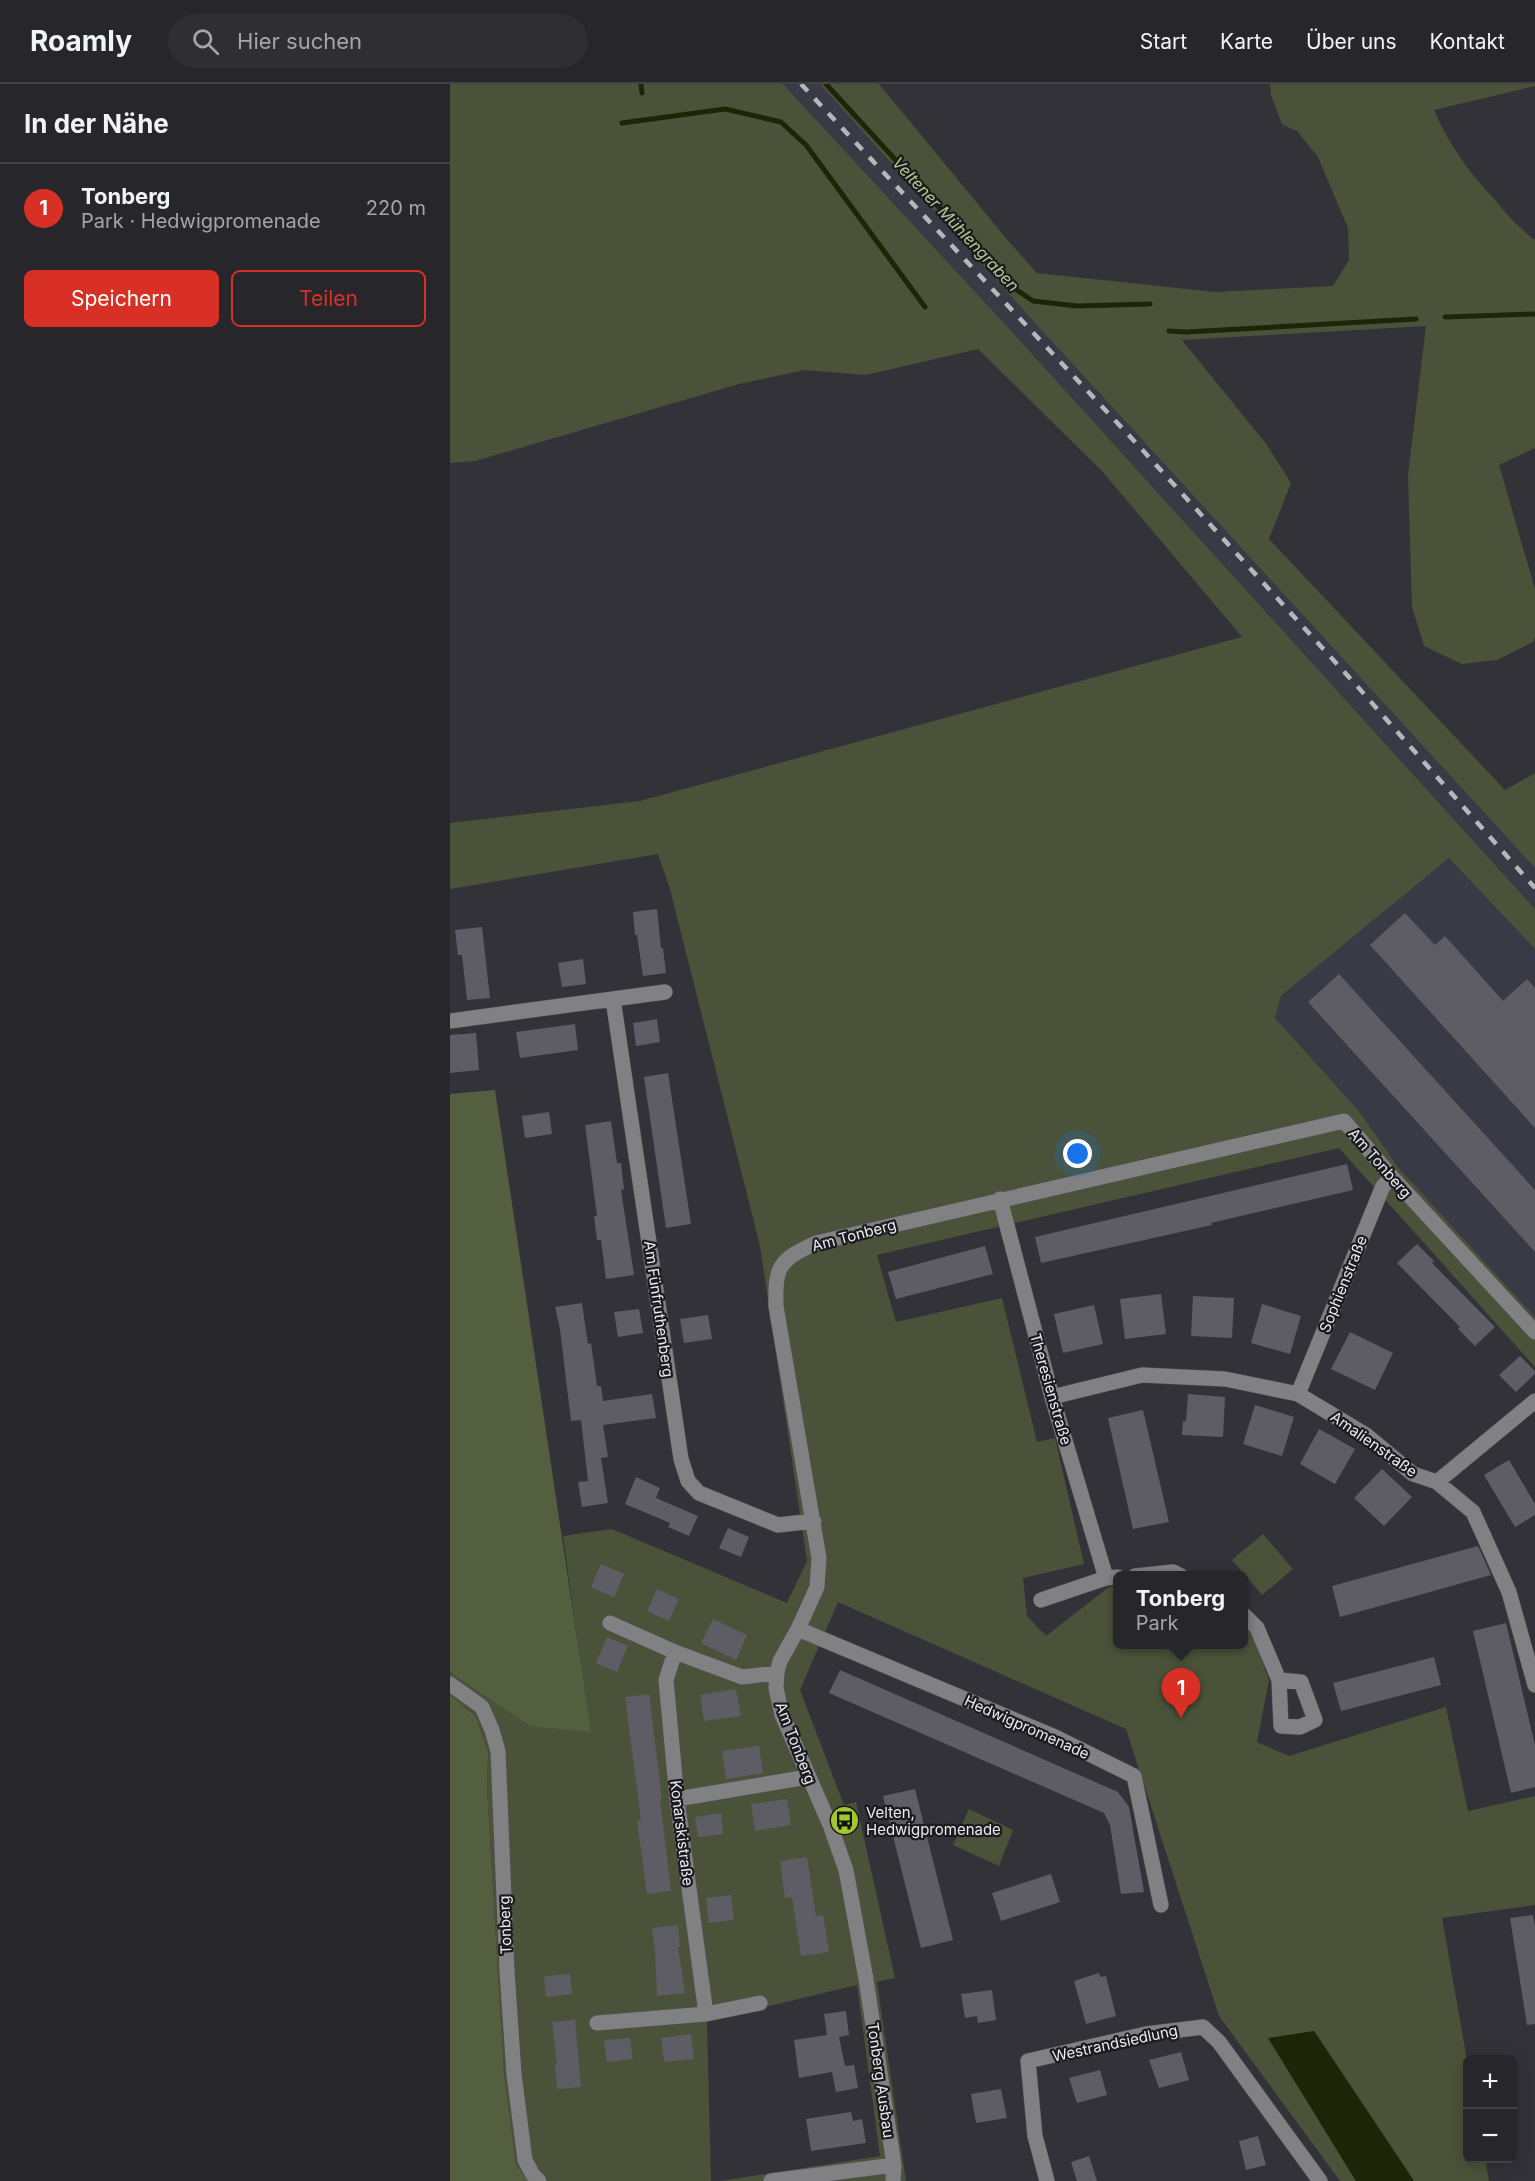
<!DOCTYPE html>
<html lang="de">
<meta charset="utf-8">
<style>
:root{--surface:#26262b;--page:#2e2e33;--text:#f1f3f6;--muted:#a4a5a9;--line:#424347;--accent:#d93025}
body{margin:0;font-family:Inter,sans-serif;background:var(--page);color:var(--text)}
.controls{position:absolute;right:18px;bottom:18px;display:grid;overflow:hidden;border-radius:9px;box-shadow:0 3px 15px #0003}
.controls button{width:54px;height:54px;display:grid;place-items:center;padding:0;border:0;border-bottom:2px solid var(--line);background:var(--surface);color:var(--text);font:30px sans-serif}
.you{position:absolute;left:628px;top:1070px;width:21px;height:21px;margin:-15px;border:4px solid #fff;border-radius:50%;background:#1a73e8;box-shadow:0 0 0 9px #1a73e833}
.badge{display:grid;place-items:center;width:39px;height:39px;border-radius:50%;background:var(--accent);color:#fff;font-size:20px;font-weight:700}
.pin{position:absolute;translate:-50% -50px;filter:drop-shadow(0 2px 3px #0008)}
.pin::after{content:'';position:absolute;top:32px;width:21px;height:18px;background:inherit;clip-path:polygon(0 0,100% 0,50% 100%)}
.popup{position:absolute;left:663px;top:1487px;width:135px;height:78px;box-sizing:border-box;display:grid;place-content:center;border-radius:9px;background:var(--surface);filter:drop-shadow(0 2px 4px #0005);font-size:20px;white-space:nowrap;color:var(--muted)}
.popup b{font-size:22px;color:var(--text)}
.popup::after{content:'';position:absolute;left:50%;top:100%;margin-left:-12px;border:12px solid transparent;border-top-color:var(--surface)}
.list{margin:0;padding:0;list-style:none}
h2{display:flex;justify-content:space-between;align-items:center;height:78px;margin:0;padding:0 24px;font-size:26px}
h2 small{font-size:20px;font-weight:400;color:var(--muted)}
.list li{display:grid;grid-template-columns:39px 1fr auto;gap:18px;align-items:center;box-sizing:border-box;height:90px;padding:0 24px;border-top:2px solid var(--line)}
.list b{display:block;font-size:22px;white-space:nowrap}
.list p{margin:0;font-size:20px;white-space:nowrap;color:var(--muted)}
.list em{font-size:20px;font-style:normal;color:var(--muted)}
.actions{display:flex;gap:12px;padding:18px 24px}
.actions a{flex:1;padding:14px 0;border:2px solid var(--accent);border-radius:9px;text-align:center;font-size:21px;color:var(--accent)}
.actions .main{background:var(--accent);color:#fff}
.icon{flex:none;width:33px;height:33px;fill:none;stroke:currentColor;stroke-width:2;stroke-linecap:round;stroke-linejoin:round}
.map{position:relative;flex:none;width:1085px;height:2097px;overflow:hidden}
header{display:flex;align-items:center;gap:36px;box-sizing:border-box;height:84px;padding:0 30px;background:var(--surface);border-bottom:2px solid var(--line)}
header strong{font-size:28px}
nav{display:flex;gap:33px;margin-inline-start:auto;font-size:21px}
.search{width:420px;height:54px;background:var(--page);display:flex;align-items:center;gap:15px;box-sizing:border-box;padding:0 21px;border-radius:33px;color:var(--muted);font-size:22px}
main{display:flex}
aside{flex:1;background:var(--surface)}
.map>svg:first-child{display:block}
.built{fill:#3a3946}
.green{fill:#4a5339}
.forest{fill:#545f40}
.water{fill:#1d2507}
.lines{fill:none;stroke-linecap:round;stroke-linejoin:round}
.stream{stroke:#1d2507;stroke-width:5}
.building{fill:#5e5d65}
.minor-casing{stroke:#505056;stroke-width:16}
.minor{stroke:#818184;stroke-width:15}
.rail{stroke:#b6b6bb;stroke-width:4.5;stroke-dasharray:10 10;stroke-linecap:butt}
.labels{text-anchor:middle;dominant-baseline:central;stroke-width:4.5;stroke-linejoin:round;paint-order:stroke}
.street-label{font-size:15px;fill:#ebebef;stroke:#1b1a1e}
.poi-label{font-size:15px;fill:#ebebef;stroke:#1b1a1e;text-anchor:start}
.water-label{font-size:16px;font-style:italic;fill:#b5c990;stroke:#1b1a1e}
</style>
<header>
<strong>Roamly</strong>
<div class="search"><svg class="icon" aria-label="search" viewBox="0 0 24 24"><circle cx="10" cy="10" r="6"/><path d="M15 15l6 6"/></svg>Hier suchen</div>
<nav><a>Start</a><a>Karte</a><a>Über uns</a><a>Kontakt</a></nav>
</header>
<main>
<aside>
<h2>In der Nähe<small></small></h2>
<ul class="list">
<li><span class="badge">1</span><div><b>Tonberg</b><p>Park · Hedwigpromenade</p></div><em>220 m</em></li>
</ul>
<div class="actions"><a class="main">Speichern</a><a>Teilen</a></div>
</aside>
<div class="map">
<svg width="1085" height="2097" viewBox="0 0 1085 2097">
<rect width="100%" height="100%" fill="#333239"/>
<path class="built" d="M333,0H370L586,240L1085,784V825L564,250Z
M999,773L1085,865V1233L948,1083L908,1026L825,934L831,912Z"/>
<path class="green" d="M0,0H333L564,250L1085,825V865L999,774L831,912L825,934L908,1026L948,1083L1085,1233V1283L889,1064L427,1171L446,1238L552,1214L587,1358L605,1354L634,1480L573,1494L577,1532L596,1552L659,1503L668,1502V1560H794V1542L802,1550L819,1596L807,1658L839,1672L996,1623L1018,1727L1085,1712V1821L992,1834L1017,1976L1018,2074L1035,2075L1039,2097H964L864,1947L819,1955L906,2097H890L769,1932L676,1645L388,1518L350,1606L394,1721L406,1718L445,1894L427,1898L456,2097H270L430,2072L407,1901L257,1937L261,2097H79L66,2081L54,1989L37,1704L38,1668L26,1633L0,1611V1588L36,1611L140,1648L113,1452L162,1445L337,1519L357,1477L310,1162L220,805L208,770L0,805V739L190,717L792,553L652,387L528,265L416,291L355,286L289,300L25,377L0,379Z
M370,0H429L560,159L587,189L765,208L883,202L899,176L898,144L868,73L848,48L832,40L821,11L820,0H1085V2L984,26C999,62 1020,89 1046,117C1058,132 1070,145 1085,156V364L1049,381L1085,505V553L1083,558L1047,576L1012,580L974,562L962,523L958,391L976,242L732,256L817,361L841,399L819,455L1055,706L1085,689V784L586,240Z
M813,1450L843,1485L812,1511L782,1476Z
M519,1725L563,1746L549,1782L503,1761Z"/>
<path class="forest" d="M45,1006L141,1648L80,1642L0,1588V1010Z
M0,1611L26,1633L38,1668L37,1704L54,1989L66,2081L79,2097H0Z"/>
<path class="water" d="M864,1947L964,2097H906L818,1954Z"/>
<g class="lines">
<path class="stream" d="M191,0L192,9
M376,0L561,202L583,217L627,222L700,220
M172,39L275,25L331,38L356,61L475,223
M995,233L1085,230
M719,247L736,248L966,235"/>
</g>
<path class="building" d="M207,825L211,864H213L216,889L193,892L187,851H185L183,828Z
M955,829L985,861L995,852L1053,917L1077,895L1085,904V1044L920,861Z
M32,843L40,914L17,916L12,871H8L5,846Z
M133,875L136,900L112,903L108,879Z
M889,890L1085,1106V1168L858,918Z
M207,935L210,958L186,962L183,939Z
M125,940L128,966L70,974L66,948Z
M26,949L29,986L0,989V951Z
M218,989L241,1140L216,1144L194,993Z
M99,1028L102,1050L75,1054L72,1032Z
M161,1037L167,1079H171L174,1105L171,1106L184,1191L156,1195L151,1156H147L144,1132H147L135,1041Z
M897,1080L903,1106L761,1139L762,1141L591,1179L585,1153Z
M967,1160L984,1177L982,1179L1045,1243L1025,1262L1008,1245L1010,1243L947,1179Z
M535,1162L543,1190L446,1215L438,1188Z
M711,1210L716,1250L675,1255L670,1215Z
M743,1212L784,1214L782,1254L741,1252Z
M132,1219L138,1260L141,1259L147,1302H151L153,1317L202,1310L206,1334L153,1341L158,1373L151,1374L158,1419L132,1423L128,1398L138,1397L131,1336L121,1337L110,1245L105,1223Z
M812,1220L851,1232L840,1270L801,1259Z
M644,1221L653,1260L613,1269L604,1230Z
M189,1225L193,1249L168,1253L164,1228Z
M258,1231L262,1255L234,1259L230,1235Z
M900,1248L943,1269L925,1306L881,1285Z
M1070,1272L1085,1287V1290L1066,1308L1049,1291Z
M738,1310L775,1313L773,1353L732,1351L733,1337H736Z
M805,1321L844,1333L832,1372L793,1360Z
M693,1326L719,1438L683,1445L658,1334Z
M869,1345L905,1365L885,1400L850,1380Z
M1059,1376L1085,1420V1431L1065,1443L1034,1391Z
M932,1385L962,1413L934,1442L904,1414Z
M186,1393L210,1404L206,1414L248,1432L239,1452L218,1443L220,1439L175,1420Z
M278,1444L299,1453L291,1473L269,1464Z
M1028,1462L1041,1491L890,1533L882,1502Z
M151,1480L174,1490L164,1513L141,1503Z
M207,1505L229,1515L219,1537L197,1527Z
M263,1535L297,1551L286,1576L251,1559Z
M1056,1539L1085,1661V1703L1061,1709L1023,1547Z
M157,1553L178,1562L167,1588L146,1579Z
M984,1573L991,1601L891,1627L883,1599Z
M390,1586L668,1708L679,1723L694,1808L671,1810L660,1741L654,1729L379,1609Z
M286,1605L291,1632L254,1637L250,1611Z
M199,1610L212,1715H210L221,1807L197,1810L187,1737L191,1736L175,1613Z
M309,1662L313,1689L276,1695L272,1667Z
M465,1705L503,1856L471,1864L433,1712Z
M337,1715L341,1741L305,1747L301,1720Z
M271,1729L273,1750L248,1753L245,1733Z
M357,1773L366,1832L373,1831L379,1868L351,1872L342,1813L335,1814L330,1777Z
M601,1790L610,1818L551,1837L542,1809Z
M281,1811L284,1836L259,1839L256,1814Z
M1083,1831L1085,1842V1940L1077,1941L1060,1834Z
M228,1841L230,1863H228L235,1909L207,1912L205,1866L202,1844Z
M649,1889L650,1893L656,1892L666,1932L636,1940L624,1897Z
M120,1890L122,1910L96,1913L94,1892Z
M542,1906L546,1936L528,1939L527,1932L515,1934L511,1910Z
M396,1927L399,1951L389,1953L395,1982L404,1981L408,2004L386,2008L382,1988L349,1994L344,1956L377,1951L374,1930Z
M125,1936L131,2003L107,2005L105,1980H107L102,1938Z
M241,1950L244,1975L214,1978L211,1954Z
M180,1954L183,1975L157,1978L154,1956Z
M731,1968L739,1996L709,2004L699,1976Z
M650,1986L657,2011L627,2019L619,1994Z
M551,2005L557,2034L526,2039L521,2010Z
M401,2028L403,2037L412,2035L416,2059L361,2067L356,2035Z
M808,2052L816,2081L796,2086L789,2057Z
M639,2072L647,2097H627L621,2078Z"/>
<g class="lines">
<defs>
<path id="minor" d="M163,915L231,1375L238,1397L249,1409L328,1441L364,1437
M0,937L215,908
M550,1115L602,1313L656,1494
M848,1310L933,1102L942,1093
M602,1313L692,1291L775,1295L848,1310L916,1351L963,1390L987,1398L1023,1428L1059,1508L1085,1601
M987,1398L1085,1317
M685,1492L723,1488L731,1492
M591,1516L656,1494L668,1493
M794,1531L807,1544L829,1596L831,1642L850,1643L865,1636L851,1598L829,1596
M160,1539L225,1568L292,1593L327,1589
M348,1545L605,1653L684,1692L711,1821
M225,1568L216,1596L227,1715L256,1930
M0,1600L32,1623L42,1646L48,1667L57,1887L64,1990L75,2076L83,2091L89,2097
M227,1715L358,1693
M147,1939L256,1930L310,1919
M321,2097L444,2081
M443,2097L444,2081L416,1895L396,1786L380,1741L332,1631L326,1604L327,1589L330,1577L348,1545L367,1503L369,1474L326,1222C325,1182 329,1176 366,1159L894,1037L942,1093L1085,1248
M597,2097L585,2052L578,1977L696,1950L753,1943L769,1958L870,2097"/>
</defs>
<use href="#minor" class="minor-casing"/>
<use href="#minor" class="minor"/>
<path class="rail" d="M351,0L687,360L907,602L1085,804"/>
</g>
<defs>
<symbol id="bus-disc" viewBox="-11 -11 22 22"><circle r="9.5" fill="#a0c92b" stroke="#1b1a1e"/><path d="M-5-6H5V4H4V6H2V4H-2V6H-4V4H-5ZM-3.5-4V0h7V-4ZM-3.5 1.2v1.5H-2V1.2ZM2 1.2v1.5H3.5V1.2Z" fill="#111"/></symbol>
</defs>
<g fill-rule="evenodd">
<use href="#bus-disc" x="378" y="1720" width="33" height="33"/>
</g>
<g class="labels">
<g class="street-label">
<text transform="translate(930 1079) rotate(49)">Am Tonberg</text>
<text transform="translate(404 1151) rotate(-15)">Am Tonberg</text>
<text transform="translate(893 1200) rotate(-68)">Sophienstraße</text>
<text transform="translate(209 1225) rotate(82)">Am Fünfruthenberg</text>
<text transform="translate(601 1305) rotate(74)">Theresienstraße</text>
<text transform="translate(924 1360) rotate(35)">Amalienstraße</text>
<text transform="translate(577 1643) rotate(24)">Hedwigpromenade</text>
<text transform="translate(346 1659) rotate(69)">Am Tonberg</text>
<text transform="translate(232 1749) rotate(83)">Konarskistraße</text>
<text transform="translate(55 1841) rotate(-92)">Tonberg</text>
<text transform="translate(665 1959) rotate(-12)">Westrandsiedlung</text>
<text transform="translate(431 1996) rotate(82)">Tonberg Ausbau</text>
</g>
<g class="poi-label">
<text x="416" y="1728">Velten,<tspan x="416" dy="17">Hedwigpromenade</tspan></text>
</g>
<g class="water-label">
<text transform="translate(506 140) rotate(47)">Veltener Mühlengraben</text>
</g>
</g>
</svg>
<div class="controls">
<button>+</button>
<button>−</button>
</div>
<div class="you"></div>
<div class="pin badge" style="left:731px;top:1634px">1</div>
<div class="popup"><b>Tonberg</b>Park</div>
</div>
</main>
